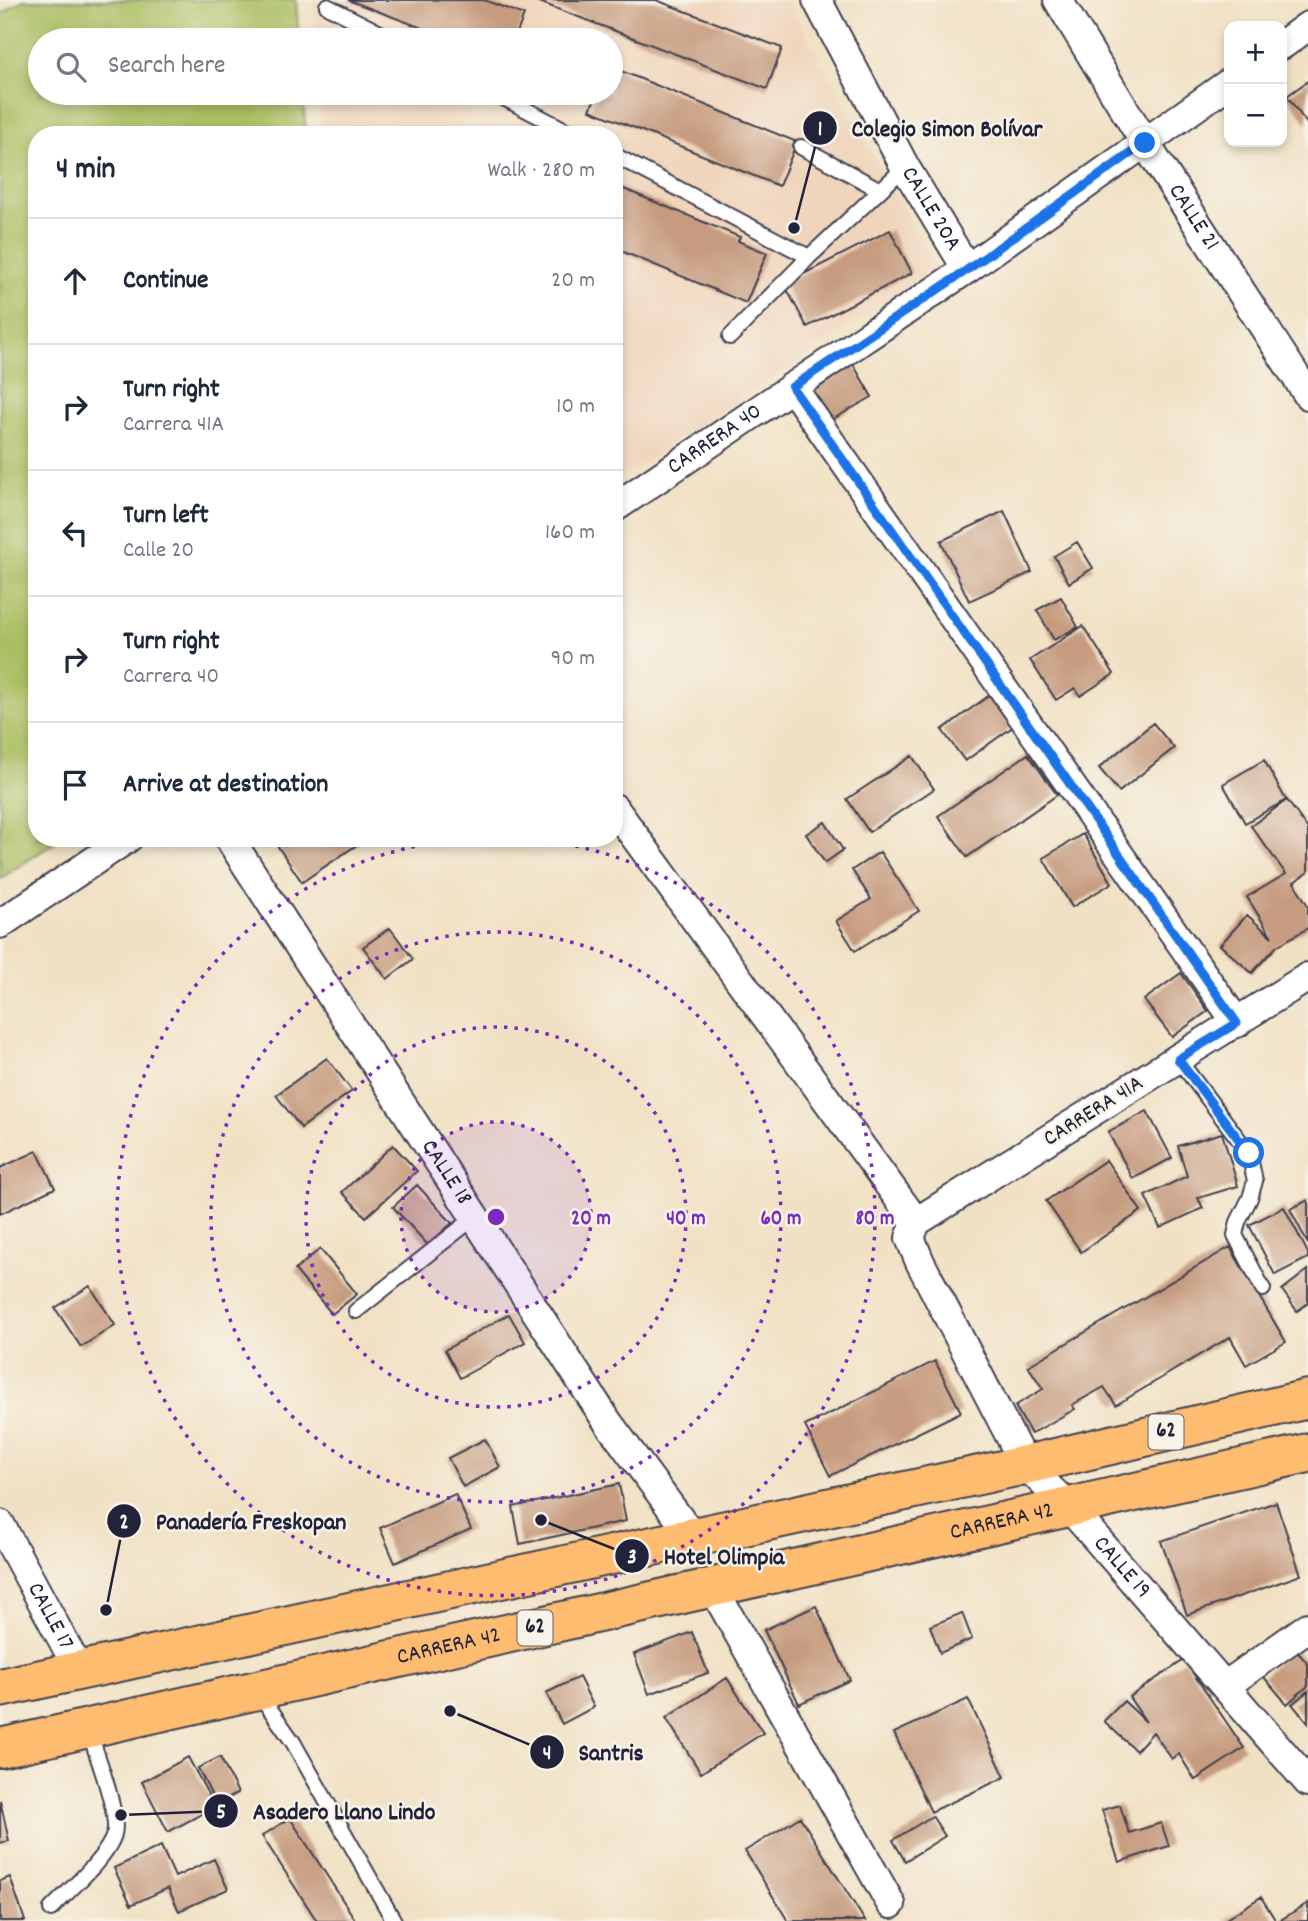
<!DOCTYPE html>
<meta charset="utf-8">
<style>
:root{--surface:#fff;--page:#f6f6f7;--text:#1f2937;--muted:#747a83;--line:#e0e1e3}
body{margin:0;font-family:Dekko,sans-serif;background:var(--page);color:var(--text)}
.controls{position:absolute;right:21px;top:21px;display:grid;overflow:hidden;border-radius:14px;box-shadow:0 4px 10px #0003}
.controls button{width:63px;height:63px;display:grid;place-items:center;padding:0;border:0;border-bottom:2px solid var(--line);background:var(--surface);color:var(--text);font:35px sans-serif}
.stop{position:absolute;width:21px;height:21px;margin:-16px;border:5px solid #1a73e8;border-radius:50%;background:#fff}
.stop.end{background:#1a73e8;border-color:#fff;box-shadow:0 2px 7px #0008}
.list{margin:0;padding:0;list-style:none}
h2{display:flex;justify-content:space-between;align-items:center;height:91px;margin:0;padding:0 28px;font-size:30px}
h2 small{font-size:23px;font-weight:400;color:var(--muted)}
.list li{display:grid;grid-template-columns:46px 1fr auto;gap:21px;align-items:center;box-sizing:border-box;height:126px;padding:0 28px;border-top:2px solid var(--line)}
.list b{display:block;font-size:26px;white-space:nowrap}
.list p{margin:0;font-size:23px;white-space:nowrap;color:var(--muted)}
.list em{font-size:23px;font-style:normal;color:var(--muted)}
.icon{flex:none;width:38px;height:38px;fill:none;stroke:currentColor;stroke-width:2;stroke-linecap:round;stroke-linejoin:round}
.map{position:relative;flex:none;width:1308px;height:1921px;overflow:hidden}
.search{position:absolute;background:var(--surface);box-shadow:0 4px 10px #0003;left:28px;top:28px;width:595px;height:77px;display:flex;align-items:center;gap:18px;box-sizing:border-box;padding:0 24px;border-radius:38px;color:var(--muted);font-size:26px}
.panel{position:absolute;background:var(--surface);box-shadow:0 4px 10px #0003;left:28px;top:126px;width:595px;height:721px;border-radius:28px}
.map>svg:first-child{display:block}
.built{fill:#f0d5bc}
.green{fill:#aabe62;stroke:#66704e;stroke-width:2}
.building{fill:#c69b7f}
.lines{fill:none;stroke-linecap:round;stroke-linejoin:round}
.lane-casing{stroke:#413f50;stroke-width:18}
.street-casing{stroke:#413f50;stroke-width:32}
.highway-casing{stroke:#413f50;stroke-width:42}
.lane{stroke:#fff;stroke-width:14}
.street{stroke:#fff;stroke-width:28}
.highway{stroke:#fdbc70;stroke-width:38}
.route{stroke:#1a73e8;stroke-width:9}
.ring{fill:none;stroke:#7b2cbf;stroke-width:3.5;stroke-dasharray:3.5 7}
.labels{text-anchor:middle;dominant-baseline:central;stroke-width:5;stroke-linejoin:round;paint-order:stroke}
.shield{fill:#f7f3e8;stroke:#62616f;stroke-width:2}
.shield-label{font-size:21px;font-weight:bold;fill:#22223b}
.street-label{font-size:23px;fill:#22223b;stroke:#f7f3e8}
.centre{fill:#7b2cbf;stroke:#f7f3e8;stroke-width:3.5}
.ring-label{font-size:21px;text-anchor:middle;font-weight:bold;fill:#7b2cbf;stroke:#f7f3e8;stroke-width:5;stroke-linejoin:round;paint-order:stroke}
.leader{fill:none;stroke:#22223b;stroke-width:2.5}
.callout-dot{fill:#22223b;stroke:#f7f3e8;stroke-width:2.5}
.mark-label{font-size:21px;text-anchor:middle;font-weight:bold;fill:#fff}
.callout-label{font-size:24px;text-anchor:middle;font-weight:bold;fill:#22223b;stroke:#f7f3e8;stroke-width:5;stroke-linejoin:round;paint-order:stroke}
</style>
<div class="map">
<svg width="1308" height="1921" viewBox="0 0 1308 1921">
<rect width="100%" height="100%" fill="#f7f3e8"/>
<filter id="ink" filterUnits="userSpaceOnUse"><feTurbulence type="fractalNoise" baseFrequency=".0143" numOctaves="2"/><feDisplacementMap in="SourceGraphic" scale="14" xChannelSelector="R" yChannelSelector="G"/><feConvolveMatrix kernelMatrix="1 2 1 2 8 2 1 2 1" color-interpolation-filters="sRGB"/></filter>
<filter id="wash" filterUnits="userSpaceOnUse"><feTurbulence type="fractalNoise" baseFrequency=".00686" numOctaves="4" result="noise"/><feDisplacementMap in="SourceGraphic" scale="28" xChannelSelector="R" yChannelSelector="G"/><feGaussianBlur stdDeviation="1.57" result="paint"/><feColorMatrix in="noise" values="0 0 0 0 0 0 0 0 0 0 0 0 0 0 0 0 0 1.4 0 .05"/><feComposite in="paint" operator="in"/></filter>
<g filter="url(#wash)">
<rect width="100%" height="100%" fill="#f1e1c4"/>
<path class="built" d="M313,0H787L937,269L614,482V135H322L319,93H611V40H316Z"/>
<path class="green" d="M23,0H296L299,40H40V93H303L306,135H37V838H62L0,879V15Z"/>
<g id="blocks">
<path class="building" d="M348,0H484L524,15L514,40H454Z
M534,0H656L782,48L767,89Z
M611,67L797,142L779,186L590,110L597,93H611Z
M1308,81V125L1287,96Z
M614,185L740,237L738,241L767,253L746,303L614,248Z
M890,230L912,273L807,327L784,284Z
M853,364L872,397L826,423L808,390Z
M1004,511L1032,572L969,601L941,541Z
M1077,542L1093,568L1069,583L1054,556Z
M1061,597L1078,627L1054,640L1037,610Z
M1083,626L1114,674L1080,696L1075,688L1056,700L1030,660Z
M998,689L1021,721L965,761L942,730Z
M1153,723L1174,748L1119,792L1099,768Z
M1028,754L1057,795L967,857L938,816Z
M912,756L934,789L869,832L847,799Z
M1264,760L1286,800L1245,823L1223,784Z
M1287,800L1308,829V872L1294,882L1308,906V928L1277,946L1252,973L1220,945L1247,915L1272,937L1247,897L1286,874L1251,826Z
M825,822L843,850L825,863L806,834Z
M1083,834L1112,883L1072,907L1043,858Z
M272,838H367L302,882Z
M880,852L919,911L855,951L836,921L871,899L852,870Z
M390,928L413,959L387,979L363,947Z
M1181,973L1208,1011L1172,1037L1144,1000Z
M327,1058L352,1091L301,1128L276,1095Z
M1147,1111L1172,1158L1133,1179L1108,1132Z
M1222,1133L1238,1186L1198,1198L1203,1208L1160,1228L1145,1196L1187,1176L1178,1146Z
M393,1145L417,1171L366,1217L342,1192Z
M37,1151L55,1188L0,1214V1168Z
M1106,1160L1141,1211L1081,1252L1046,1201Z
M417,1185L452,1223L428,1245L393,1207Z
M1308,1200V1244L1290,1209Z
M1284,1207L1308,1253V1258L1275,1275L1249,1225Z
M1230,1247L1286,1342L1246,1365L1230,1337L1116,1405L1104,1387L1072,1405L1075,1409L1031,1434L1015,1406L1043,1389L1028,1366Z
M320,1249L357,1294L332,1314L295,1270Z
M1308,1270V1303L1297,1311L1282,1290Z
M90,1286L115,1325L81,1347L55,1308Z
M509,1314L525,1342L460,1378L445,1350Z
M935,1361L961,1412L830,1476L805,1426Z
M485,1439L500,1467L463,1487L448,1458Z
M619,1484L626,1521L520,1544L513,1507Z
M455,1494L471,1529L395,1563L380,1528Z
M1276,1502L1301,1575L1187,1615L1161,1541Z
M816,1606L850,1680L799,1704L764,1630Z
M962,1613L972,1639L940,1653L930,1626Z
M692,1632L708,1673L649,1694L634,1654Z
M1294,1648L1308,1664V1686L1287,1704L1263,1676Z
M1184,1660L1244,1748L1195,1780L1179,1754L1172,1759L1153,1732L1136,1751L1104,1721L1124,1701L1146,1722L1129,1697Z
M579,1677L594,1707L562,1724L546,1693Z
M727,1678L763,1733L701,1773L666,1718Z
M1308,1691V1723L1292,1704Z
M968,1699L1005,1777L931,1812L894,1733Z
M188,1757L215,1807L168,1832L142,1782Z
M220,1757L238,1793L216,1804L198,1768Z
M0,1800L9,1841L0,1843Z
M1120,1805L1129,1833L1161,1823L1169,1846L1119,1862L1102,1810Z
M932,1816L945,1836L905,1861L893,1840Z
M800,1817L865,1921H788L745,1851Z
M290,1818L356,1921H317L262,1836Z
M161,1846L175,1877L214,1859L228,1889L179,1911L168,1888L131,1905L114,1868Z
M10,1877L25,1921H0V1881Z
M1261,1897L1276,1921H1223Z
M1308,1903V1921H1279Z"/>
</g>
</g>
<g filter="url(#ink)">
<use href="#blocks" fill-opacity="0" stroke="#413f50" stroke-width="2"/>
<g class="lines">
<defs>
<path id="lane" d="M327,6L394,40
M494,93L575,135
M801,147L880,190
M614,155L809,257
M730,337L809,257L905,167
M1178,1059L1249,1153L1255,1181L1250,1198L1238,1222L1235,1235L1263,1289
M356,1311L475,1217
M258,1692L293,1742L394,1921
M51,1909C68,1891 108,1857 114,1834C120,1816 95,1749 88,1729"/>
<g id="street">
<path id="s1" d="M817,0L905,167L967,269"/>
<path id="s2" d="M1058,0L1145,143L1308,395"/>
<path d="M1282,45L1308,26"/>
<path d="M792,387L1237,1023"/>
<path id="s3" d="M614,508L967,269L1229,83"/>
<path d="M614,808L916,1222"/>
<path id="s4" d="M229,838L607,1421L692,1536"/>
<path d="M0,924L128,838"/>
<path id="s5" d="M1308,977L916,1222L910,1238L920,1262L1025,1465L1069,1507L1308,1782"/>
<path id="s6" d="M0,1524L79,1670"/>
<path d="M713,1588L891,1904"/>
<path d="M1225,1686L1308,1627"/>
</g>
<g id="highway">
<path d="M0,1688L1025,1465L1308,1399"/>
<path id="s7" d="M0,1748L1308,1453"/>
</g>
</defs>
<use href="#lane" class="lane-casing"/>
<use href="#street" class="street-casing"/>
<use href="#highway" class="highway-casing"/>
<use href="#lane" class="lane"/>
<use href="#street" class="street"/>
<use href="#highway" class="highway"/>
</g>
</g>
<g class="lines" filter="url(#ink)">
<path class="route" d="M1145,143L967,270L792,387L1237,1023L1178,1059L1249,1153"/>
</g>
<circle cx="496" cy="1217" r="95" fill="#7b2cbf" fill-opacity=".12"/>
<g class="ring">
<circle cx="496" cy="1217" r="95"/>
<circle cx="496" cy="1217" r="190"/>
<circle cx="496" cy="1217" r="285"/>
<path d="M513 838A379 379 0 1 1 479 838"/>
</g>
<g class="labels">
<g class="shield">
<rect x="1148.5" y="1414.5" width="35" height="35" rx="5"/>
<rect x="517.5" y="1610.5" width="35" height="35" rx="5"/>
</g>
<g class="shield-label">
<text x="1166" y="1432">62</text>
<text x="535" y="1628">62</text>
</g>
<g class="street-label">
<text stroke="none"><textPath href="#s1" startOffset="238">CALLE 20A</textPath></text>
<text stroke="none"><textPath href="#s2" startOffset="256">CALLE 21</textPath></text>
<text stroke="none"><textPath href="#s3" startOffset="122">CARRERA 40</textPath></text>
<text transform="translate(1094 1112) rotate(-32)">CARRERA 41A</text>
<text stroke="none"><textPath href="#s4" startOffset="399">CALLE 18</textPath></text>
<text stroke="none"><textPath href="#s7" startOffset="1027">CARRERA 42</textPath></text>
<text stroke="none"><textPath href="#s5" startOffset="875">CALLE 19</textPath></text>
<text stroke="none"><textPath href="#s6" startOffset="105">CALLE 17</textPath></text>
<text stroke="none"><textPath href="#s7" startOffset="460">CARRERA 42</textPath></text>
</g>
</g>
<circle cx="496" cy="1217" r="10" class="centre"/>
<g class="ring-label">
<text x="591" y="1224">20 m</text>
<text x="686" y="1224">40 m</text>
<text x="781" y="1224">60 m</text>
<text x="875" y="1224">80 m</text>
</g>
<path class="leader" d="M794 228L820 128M106 1610L124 1521M541 1520L632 1556M450 1711L547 1752M121 1815L221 1811"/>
<g class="callout-dot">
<circle cx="794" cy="228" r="7"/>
<circle cx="106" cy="1610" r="7"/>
<circle cx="541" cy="1520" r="7"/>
<circle cx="450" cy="1711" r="7"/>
<circle cx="121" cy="1815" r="7"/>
<circle cx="820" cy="128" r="18"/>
<circle cx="124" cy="1521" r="18"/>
<circle cx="632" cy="1556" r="18"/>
<circle cx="547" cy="1752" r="18"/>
<circle cx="221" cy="1811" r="18"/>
</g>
<g class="mark-label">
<text x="820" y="135">1</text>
<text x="124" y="1528">2</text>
<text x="632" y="1563">3</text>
<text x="547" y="1759">4</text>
<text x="221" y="1818">5</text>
</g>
<g class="callout-label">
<text x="947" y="136">Colegio Simon Bolívar</text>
<text x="251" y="1529">Panadería Freskopan</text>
<text x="724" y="1564">Hotel Olimpia</text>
<text x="611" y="1760">Santris</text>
<text x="344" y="1819">Asadero Llano Lindo</text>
</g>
</svg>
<div class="controls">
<button>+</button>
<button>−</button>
</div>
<div class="stop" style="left:1249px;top:1153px"></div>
<div class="stop end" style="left:1145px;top:143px"></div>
<div class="search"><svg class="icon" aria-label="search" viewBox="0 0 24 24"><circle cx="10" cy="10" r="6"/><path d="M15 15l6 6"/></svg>Search here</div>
<section class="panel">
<h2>4 min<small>Walk · 280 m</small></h2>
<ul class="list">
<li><svg class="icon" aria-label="ahead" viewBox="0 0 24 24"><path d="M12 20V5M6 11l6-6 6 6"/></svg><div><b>Continue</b></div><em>20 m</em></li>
<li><svg class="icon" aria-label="right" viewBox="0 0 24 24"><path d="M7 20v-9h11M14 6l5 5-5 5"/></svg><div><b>Turn right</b><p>Carrera 41A</p></div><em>10 m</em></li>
<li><svg class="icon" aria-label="left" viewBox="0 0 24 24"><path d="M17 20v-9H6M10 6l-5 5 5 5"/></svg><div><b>Turn left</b><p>Calle 20</p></div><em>160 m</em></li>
<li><svg class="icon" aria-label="right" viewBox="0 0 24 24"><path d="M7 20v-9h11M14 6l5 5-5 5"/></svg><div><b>Turn right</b><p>Carrera 40</p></div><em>90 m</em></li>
<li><svg class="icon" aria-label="arrive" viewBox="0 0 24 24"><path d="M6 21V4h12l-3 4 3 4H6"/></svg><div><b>Arrive at destination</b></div></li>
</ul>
</section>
</div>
